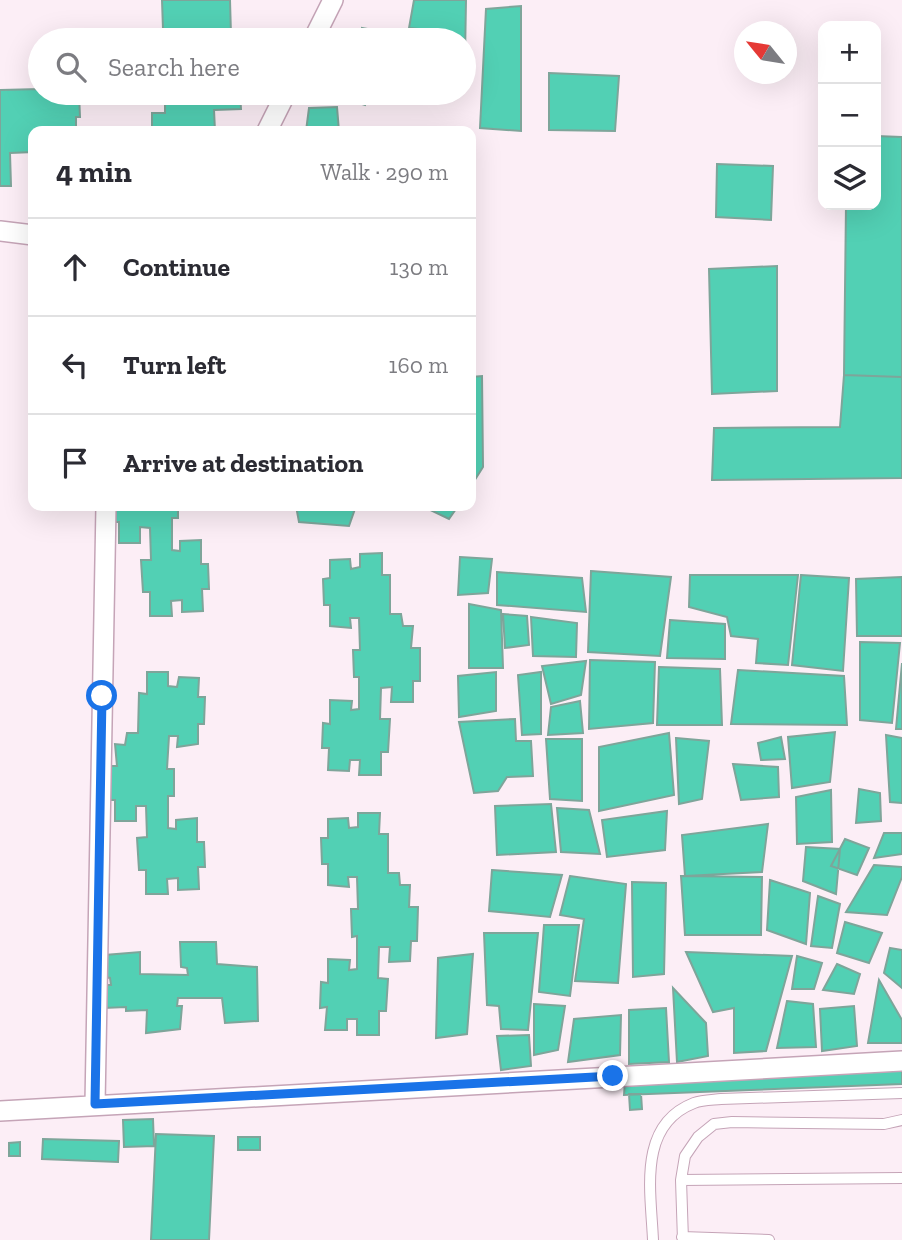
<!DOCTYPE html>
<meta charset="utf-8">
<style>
:root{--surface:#fff;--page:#f2f2f3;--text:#2b2b33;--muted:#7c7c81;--line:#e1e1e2}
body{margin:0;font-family:"Zilla Slab",serif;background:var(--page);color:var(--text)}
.controls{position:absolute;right:21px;top:21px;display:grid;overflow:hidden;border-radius:14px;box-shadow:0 7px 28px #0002}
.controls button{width:63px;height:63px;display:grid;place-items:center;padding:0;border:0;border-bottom:2px solid var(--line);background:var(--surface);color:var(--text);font:35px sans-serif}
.compass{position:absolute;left:734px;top:21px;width:63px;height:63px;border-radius:50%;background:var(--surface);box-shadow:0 7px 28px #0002;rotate:300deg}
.stop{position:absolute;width:21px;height:21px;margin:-16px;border:5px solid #1a73e8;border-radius:50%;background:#fff}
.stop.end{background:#1a73e8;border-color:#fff;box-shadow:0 2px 7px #0008}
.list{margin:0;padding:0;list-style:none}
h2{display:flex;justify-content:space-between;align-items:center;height:91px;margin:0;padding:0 28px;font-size:30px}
h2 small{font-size:23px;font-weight:400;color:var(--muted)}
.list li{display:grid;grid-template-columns:46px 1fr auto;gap:21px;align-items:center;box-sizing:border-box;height:98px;padding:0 28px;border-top:2px solid var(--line)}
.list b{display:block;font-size:26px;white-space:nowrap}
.list em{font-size:23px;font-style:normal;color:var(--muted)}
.icon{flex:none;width:38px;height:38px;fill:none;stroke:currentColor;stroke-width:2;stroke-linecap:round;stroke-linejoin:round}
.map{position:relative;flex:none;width:902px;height:1240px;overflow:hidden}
.search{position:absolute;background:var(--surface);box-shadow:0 7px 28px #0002;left:28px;top:28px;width:448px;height:77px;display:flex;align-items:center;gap:18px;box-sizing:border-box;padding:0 24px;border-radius:38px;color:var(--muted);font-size:26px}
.panel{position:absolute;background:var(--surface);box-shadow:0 7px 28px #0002;left:28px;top:126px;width:448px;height:385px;border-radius:14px}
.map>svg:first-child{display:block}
.building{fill:#52d0b4;stroke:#7ea59a;stroke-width:2}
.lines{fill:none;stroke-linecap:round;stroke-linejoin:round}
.service-casing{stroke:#c5a4b7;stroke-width:12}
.minor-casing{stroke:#c5a4b7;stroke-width:22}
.service{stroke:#fff;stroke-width:10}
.minor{stroke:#fff;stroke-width:19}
.route{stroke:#1a73e8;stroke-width:9}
</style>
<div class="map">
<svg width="902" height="1240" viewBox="0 0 902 1240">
<rect width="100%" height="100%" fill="#fceef6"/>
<path class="building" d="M162,0H230L231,35L205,36V40H141V30L163,29Z
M414,0H466L465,58L464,40H417L418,29L409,28Z
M521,6V131L480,128L486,9Z
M362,28L407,36L406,40H329L331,33L361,36Z
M549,73L619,76L615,131L549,130Z
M40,89V93H79L80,117H76V131H33V152L10,153L11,186H0V90Z
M165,93H240L241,109L214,110L215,131H152V113H165Z
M328,93H367L365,105Z
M337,107L339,131H306L309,108Z
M876,136L902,137V377L844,375L846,205H876Z
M717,164L773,166L771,220L716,217Z
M777,266V391L712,394L709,269Z
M844,375L902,377V478L712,480L714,428L840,427Z
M482,376L483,467L471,486V377Z
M112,506H178V518H172V550L180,551V541L201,540V564H208L209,589H202L203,611L182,612V600L171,601L172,616H150V592H143L141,560H151L150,528L140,527V543H119V522H112Z
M296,506H356L349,526L299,522Z
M422,506H458L449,519Z
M382,553V575H390V614H401L403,626H413L411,648H420V681H413V702H391L392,687L381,688L380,719H390L388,752H381V775H359L360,760H350L349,771L328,770L329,748H322L323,723L330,724V700L352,701L351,710L359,709V677H354L353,650H360L359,618H350L351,628L330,626V605H324L323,579L330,578V560L350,559L351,569L360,567V554Z
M460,557L492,559L488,593L458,595Z
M591,571L671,577L660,656L588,652Z
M497,572L582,578L586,612L497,605Z
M690,575H798L788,665L756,663L758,639L731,636L727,617L689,607Z
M801,575L849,578L843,671L792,665Z
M902,577V636H857L856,579Z
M469,604L501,610L503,668H469Z
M503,614L527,616L529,645L505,648Z
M531,617L577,623L576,657L533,656Z
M670,620L725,624V659L667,658Z
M860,642L900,643L892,723L860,720Z
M590,660L655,662L653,723L589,729Z
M586,661L581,695L551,704L542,666Z
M902,663V729H896Z
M659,667L720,669L722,725H657Z
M738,670L844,676L847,725L731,724Z
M147,672H168V686L177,687L179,677L199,678L198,697H205L204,724H198V744L177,747L178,736H169L167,769H174V796H168V828L176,829V820L197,818V842H204L205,867H198L199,889L178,890V878L167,879L168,894H146V870H139L137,838L147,837L146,806H136V821H115V800H108V766H117L115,744L125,745L127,733H138L139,693L147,694Z
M496,672V711L459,717L458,676Z
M541,672V734L522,735L518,675Z
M580,701L583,733L548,735L551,707Z
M515,719L516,741H531L533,776L507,777L498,791L474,793L459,722Z
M835,732L830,782L792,788L788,737Z
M669,733L674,795L599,811V747Z
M886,735L902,738V803L890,802Z
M781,737L785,759L761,760L758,743Z
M676,738L709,741L702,799L679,804Z
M546,739H582V801L550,799Z
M733,764L778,767L779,797L741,800Z
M859,789L880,793L881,821L856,823Z
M831,790L832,842L797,844L796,797Z
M551,804L556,852L497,855L495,806Z
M557,808L589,810L600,854L561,852Z
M667,811L665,850L607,857L602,820Z
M358,813H380L379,834H388V873H399L400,885H410L409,907H418L417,941H411L410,961L389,962L390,947H379L378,978L388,979L386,1011H379V1035H357V1019H347V1030H325L327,1007L320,1008L321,982L328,983V959L350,960L349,970L357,969V936L352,937L351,909H358L357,877H348L349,887L328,885V864H322L321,838H328V819L348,818L349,828L358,827Z
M768,824L762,872L685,876L682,835Z
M884,833H902V854L874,858Z
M845,839L869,848L857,875L831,866Z
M806,847L840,849L836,894L803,881Z
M874,865L902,867V877L887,915L846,912Z
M492,870L562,875L550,917L489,911Z
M570,876L626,884L618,983L575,981L584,919L560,915Z
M681,876L762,877L761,935H685Z
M770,880L810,893L806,944L767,930Z
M632,882L666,883L664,974L633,977Z
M818,896L840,904L832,948L811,946Z
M845,922L882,933L869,963L837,953Z
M544,925H579L570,996L539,992Z
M484,933H538L528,1030L501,1029L499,1006L487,1005Z
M180,942H216L217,964L257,967L258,1021L225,1023L222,998H178L177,1006H182L180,1029L146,1033L147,1010L126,1011V1007L104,1008V985H111L110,978L103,977L105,955L140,952V974L188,975L187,968L181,967Z
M890,948L902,950V988L884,973Z
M686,952L792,956L766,1051L734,1053V1008L713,1012Z
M473,954L467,1034L436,1038L438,958Z
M797,956L822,963L814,989H792Z
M837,964L860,974L854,994L823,990Z
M879,980L902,1020V1043H868Z
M673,988L706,1023L708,1056L677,1062Z
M787,1001L813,1004L816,1047L777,1048Z
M534,1004L565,1006L558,1050L534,1055Z
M854,1006L857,1046L822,1051L820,1009Z
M666,1008L669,1062L629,1064V1010Z
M621,1015L620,1055L568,1062L574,1019Z
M529,1035L531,1066L501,1070L497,1036Z
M902,1069V1084L624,1095L625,1082Z
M629,1094H641L642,1109L630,1110Z
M153,1119L154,1146L124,1147L123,1120Z
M156,1134L214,1136L209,1240H151Z
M238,1137H260V1150H238Z
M43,1139L119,1141L118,1162L42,1159Z
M20,1142V1156H9V1143Z"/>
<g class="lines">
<defs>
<path id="service" d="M681,1180L902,1178
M682,1237L769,1240
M653,1240C651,1192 637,1125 694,1103C702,1100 712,1100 721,1099L902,1093
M683,1240L681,1180L685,1156L698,1137L714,1124L732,1122L884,1124L902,1120"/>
<path id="minor" d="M313,40L333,0
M267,131L286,93
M0,231L33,235
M95,1104L106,506
M0,1111L902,1061"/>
</defs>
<use href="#service" class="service-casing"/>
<use href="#minor" class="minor-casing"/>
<use href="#service" class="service"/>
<use href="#minor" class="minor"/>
</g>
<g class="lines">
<path class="route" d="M102,696L95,1104L613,1076"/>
</g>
</svg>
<div class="controls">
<button>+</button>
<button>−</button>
<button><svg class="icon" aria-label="layers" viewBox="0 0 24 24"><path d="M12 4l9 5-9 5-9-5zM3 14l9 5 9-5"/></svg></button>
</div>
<svg class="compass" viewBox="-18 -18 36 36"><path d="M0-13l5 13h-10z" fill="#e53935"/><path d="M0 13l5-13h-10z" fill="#7c7c81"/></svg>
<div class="stop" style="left:102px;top:696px"></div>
<div class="stop end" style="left:613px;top:1076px"></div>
<div class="search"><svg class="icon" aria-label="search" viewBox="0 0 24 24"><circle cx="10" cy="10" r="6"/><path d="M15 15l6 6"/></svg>Search here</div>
<section class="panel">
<h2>4 min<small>Walk · 290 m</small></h2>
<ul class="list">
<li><svg class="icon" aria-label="ahead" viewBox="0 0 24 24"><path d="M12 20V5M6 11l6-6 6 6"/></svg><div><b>Continue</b></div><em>130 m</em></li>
<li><svg class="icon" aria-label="left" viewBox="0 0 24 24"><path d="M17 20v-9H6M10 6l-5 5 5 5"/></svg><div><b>Turn left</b></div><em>160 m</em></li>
<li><svg class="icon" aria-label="arrive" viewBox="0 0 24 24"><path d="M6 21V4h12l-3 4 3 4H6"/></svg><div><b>Arrive at destination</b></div></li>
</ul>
</section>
</div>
